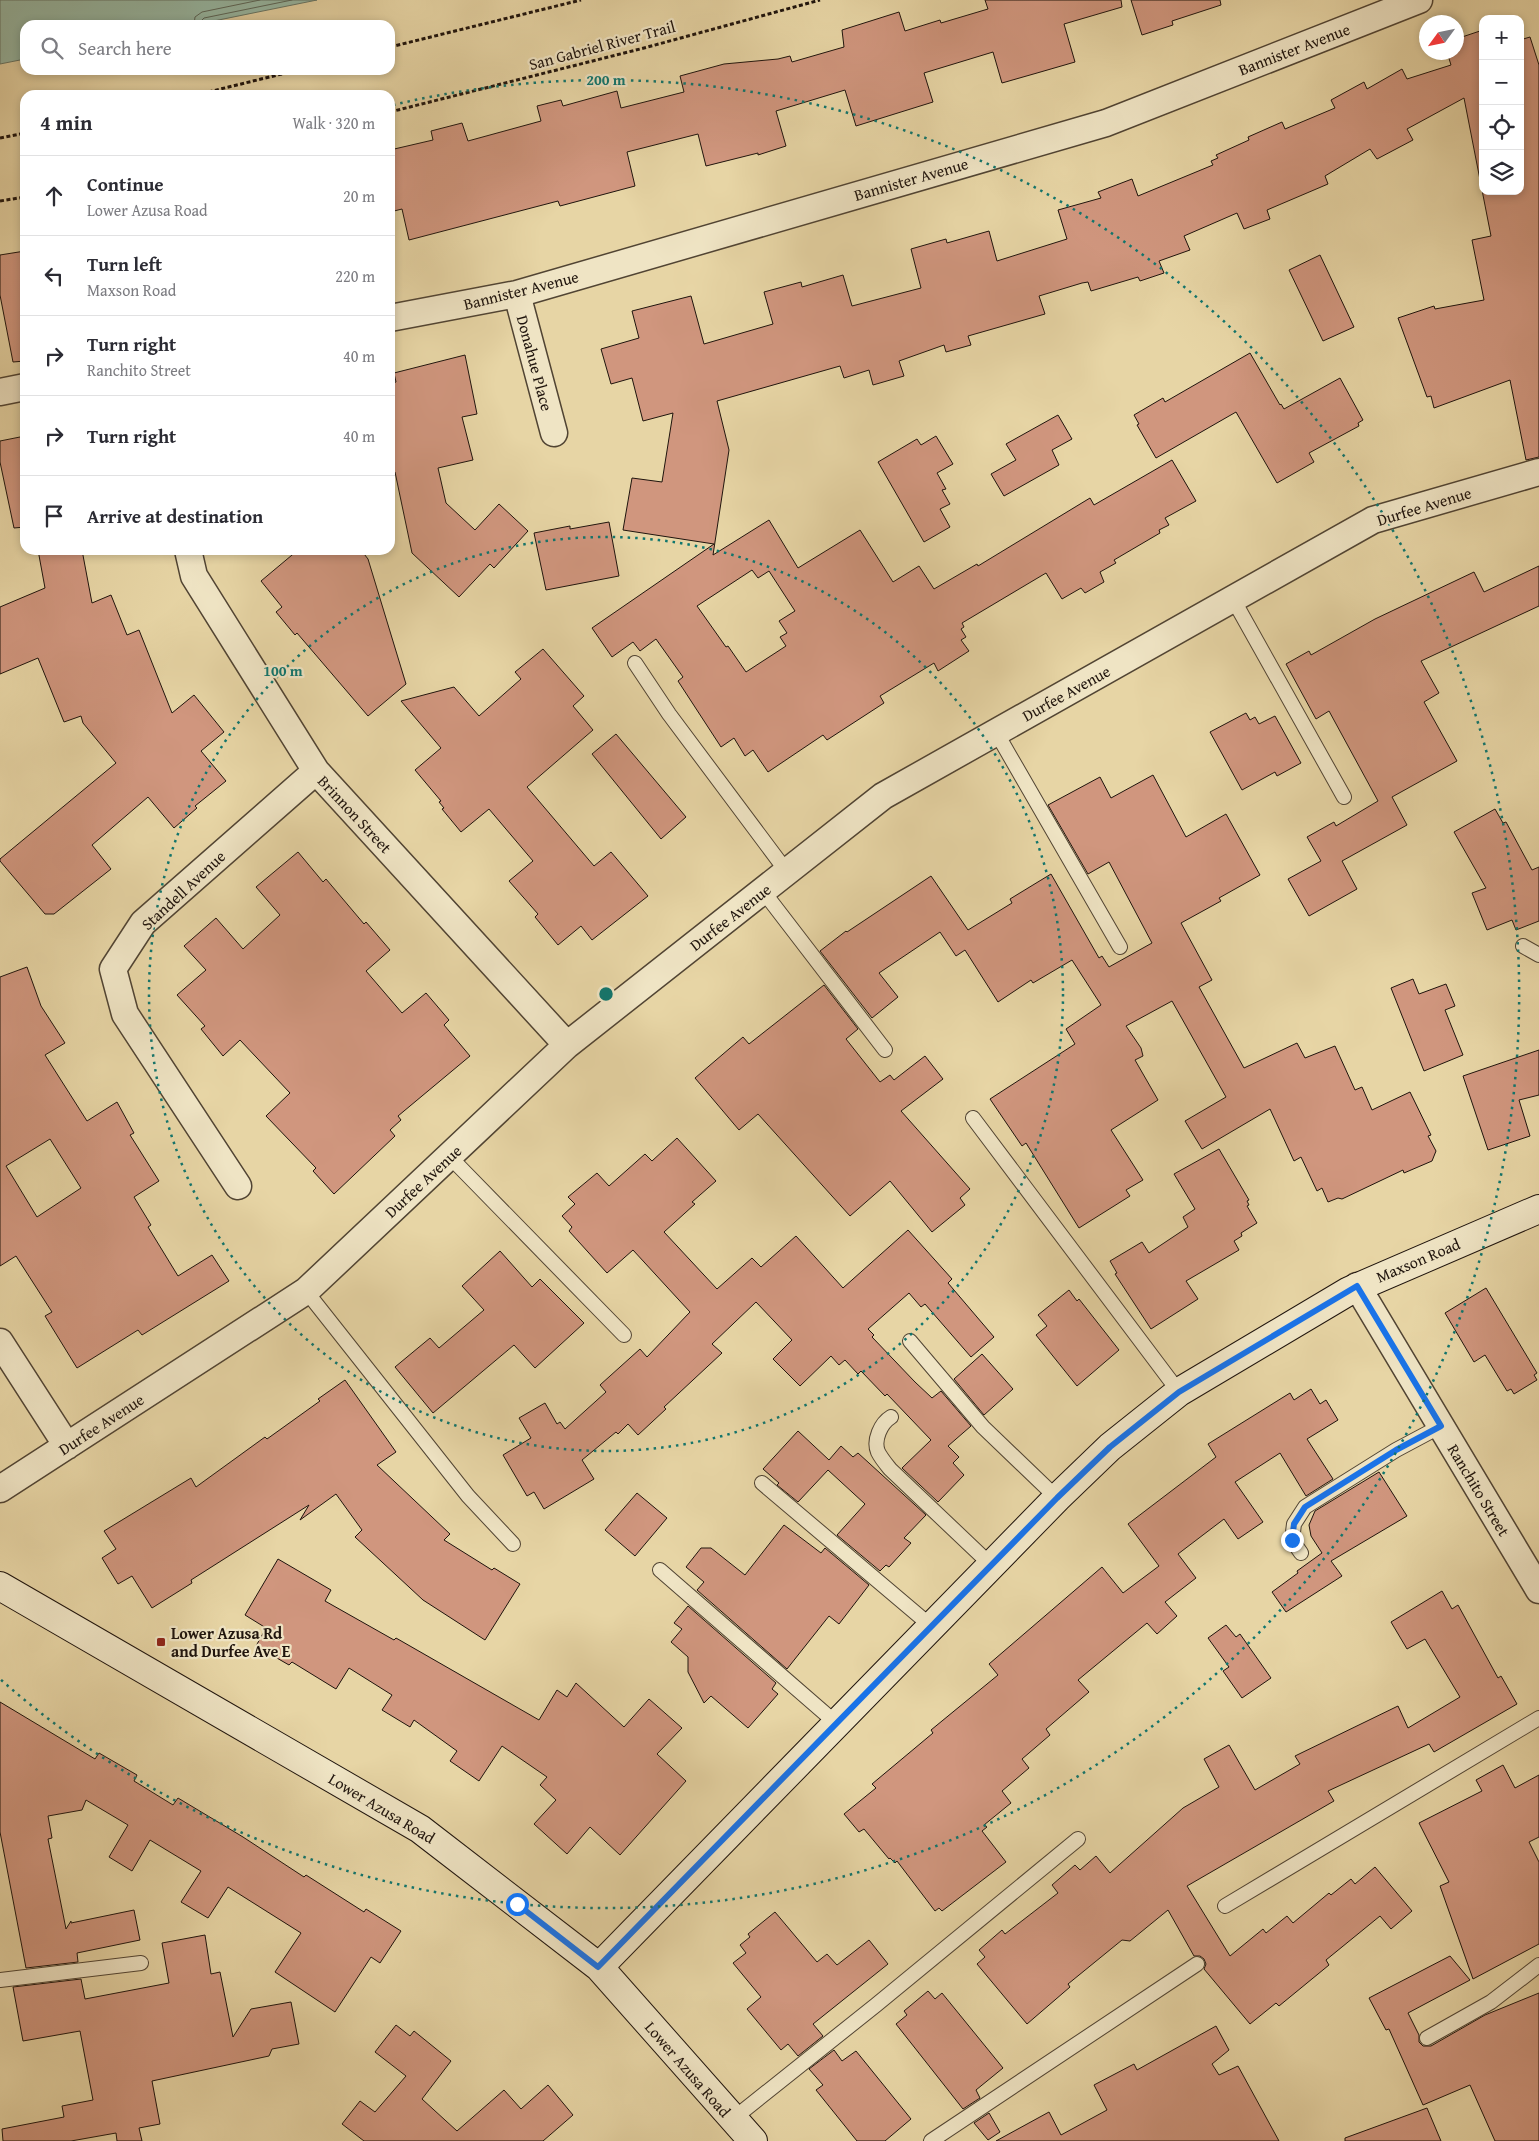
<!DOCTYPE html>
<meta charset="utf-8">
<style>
:root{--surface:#fff;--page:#f2f2f3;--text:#2b2b33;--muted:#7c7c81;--line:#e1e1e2}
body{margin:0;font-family:"Gentium Book Plus",serif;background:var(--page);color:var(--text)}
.controls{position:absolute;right:15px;top:15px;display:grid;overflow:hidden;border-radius:10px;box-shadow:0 2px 8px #0003}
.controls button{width:45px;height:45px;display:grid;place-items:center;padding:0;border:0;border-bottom:1px solid var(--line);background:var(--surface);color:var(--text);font:25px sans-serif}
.compass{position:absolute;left:1419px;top:15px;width:45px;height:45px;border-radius:50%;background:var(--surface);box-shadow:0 2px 8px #0003;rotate:237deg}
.stop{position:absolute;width:15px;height:15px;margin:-11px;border:4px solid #1a73e8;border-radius:50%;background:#fff}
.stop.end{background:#1a73e8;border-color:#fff;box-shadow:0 1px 5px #0008}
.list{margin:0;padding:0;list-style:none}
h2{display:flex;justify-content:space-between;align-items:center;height:65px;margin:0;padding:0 20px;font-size:21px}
h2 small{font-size:16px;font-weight:400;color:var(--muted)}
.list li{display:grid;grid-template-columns:32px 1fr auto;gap:15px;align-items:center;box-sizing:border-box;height:80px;padding:0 20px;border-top:1px solid var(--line)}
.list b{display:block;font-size:19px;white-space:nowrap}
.list p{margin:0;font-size:16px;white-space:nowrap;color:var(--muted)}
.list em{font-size:16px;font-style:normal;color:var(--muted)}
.icon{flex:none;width:28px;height:28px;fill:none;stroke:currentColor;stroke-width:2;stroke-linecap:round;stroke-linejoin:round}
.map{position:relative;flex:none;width:1539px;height:2141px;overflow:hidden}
.search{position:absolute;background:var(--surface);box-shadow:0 2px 8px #0003;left:20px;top:20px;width:375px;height:55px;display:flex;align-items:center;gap:12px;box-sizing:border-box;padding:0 18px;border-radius:15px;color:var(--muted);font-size:19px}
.panel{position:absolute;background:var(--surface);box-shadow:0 2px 8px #0003;left:20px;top:90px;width:375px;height:465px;border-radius:15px}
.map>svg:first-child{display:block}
.water{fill:#97b9a5;stroke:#677768}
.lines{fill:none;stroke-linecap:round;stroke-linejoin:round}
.shore{stroke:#5b6659;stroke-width:1}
.building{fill:#d0967e;stroke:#1f140d;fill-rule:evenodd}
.lane-casing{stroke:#514433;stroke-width:16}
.street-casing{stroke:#514433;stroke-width:29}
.secondary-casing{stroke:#1f140d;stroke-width:30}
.path{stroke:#1f140d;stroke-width:3;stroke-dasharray:4 2.5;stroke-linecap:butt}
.lane{stroke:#efe4c4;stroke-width:14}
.street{stroke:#efe4c4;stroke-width:26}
.secondary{stroke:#efe4c4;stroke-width:28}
.route{stroke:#1a73e8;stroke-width:6}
.ring{fill:none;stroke:#0f766e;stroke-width:2.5;stroke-dasharray:2.5 5}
.poi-dot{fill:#8f2418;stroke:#efe4c4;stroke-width:2}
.labels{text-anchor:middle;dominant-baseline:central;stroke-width:4.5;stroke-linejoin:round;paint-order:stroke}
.street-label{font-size:16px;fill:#1f140d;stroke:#efe4c4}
.poi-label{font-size:16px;font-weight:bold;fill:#1f140d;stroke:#efe4c4;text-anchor:start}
.centre{fill:#0f766e;stroke:#efe4c4;stroke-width:2.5}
.ring-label{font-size:15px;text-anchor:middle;font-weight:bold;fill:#0f766e;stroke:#efe4c4;stroke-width:4.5;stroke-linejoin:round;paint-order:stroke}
</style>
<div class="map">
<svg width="1539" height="2141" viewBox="0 0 1539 2141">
<rect width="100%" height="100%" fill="#e7d5a5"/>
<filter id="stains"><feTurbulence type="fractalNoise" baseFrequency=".004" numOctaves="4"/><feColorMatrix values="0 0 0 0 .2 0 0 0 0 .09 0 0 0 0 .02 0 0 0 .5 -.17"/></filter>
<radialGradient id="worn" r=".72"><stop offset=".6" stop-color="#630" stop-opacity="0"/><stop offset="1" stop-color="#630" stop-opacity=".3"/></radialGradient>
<path class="water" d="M0,0H317L194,25H25V59L0,64Z"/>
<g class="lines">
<path class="shore" d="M194,25L195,17L202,12L260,0
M200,25L201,21L204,18L292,0"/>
</g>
<path class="building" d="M985,0H1121L1122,7L1064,24L1075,62L1037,73L1002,83L993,52L924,73L933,102L856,126L845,90L776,111L786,146L758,155V153L706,166L698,134L627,152L635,186L560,206L558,201L409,240L402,209L390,212V150L433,140L431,131L462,123L468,141L541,121L537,106L561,100L563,106L617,91L621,108L684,92L680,76L724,64L778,59L790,56L792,62L844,47L842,30L899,12L905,31L940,20L941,23L988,9Z
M1131,0H1220L1221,5L1172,21L1173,25L1142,35Z
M1483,30V191H1520V40L1530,37L1539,65V457L1526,460L1510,380L1434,408L1431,396L1427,397L1398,318L1434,306L1435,309L1484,300L1472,240L1491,236L1464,98L1407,129L1413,140L1377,159L1370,149L1325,176L1328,184L1267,210L1270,219L1244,229L1237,213L1184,236L1190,250L1159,261L1164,273L1140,281L1138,277L1091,291L1088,282L1082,283L1039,296L1045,314L968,336L971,345L946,352L944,345L899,361L904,376L873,385L869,370L844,378L840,366L717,401L729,450L713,555L769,520L798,568L860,530L893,582L919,566L934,589L977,564L978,566L1090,498L1094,505L1172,460L1196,501L1165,518L1169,525L1159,530L1160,533L1114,560L1116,563L1100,572L1104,582L1085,593L1081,588L1062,599L1046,573L962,623L964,627L961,629L966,637L961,640L969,651L938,671L934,663L880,696L884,703L827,740L823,735L768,772L753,750L745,756L734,738L721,747L678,681L683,677L656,639L640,651L633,642L612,657L592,628L714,544L623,530L632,478L662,482L673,413L643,421L632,378L611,384L601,349L639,338L632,311L691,296L704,344L773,324L764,292L801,282L802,287L843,275L852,306L921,288L911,249L946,239L947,243L989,231L997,261L1067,239L1058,210L1101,198L1098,192L1132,179L1138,196L1213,165L1211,161L1218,158L1216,155L1249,140L1248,137L1282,122L1285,129L1335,108L1331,100L1364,82L1367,89L1402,69L1407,79L1451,65L1447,52H1456V39ZM752,570L758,578L769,571L795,611L779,621L787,633L780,637L786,646L746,672L728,646L726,647L697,606Z
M25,251V361L13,362L0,295V255Z
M1320,255L1354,327L1323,341L1289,270Z
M1250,353L1280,405L1281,404L1284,409L1340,378L1363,420L1358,423L1359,426L1309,453L1314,462L1277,483L1236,412L1156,458L1137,425L1139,424L1134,415L1163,398L1165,402Z
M465,355L477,414L462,417L473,460L438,468L446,503L475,530L499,504L528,531L494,568L490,564L459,597L412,553L395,472L390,473V384L396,382L394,373Z
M1058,415L1072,439L1052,450L1059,465L1004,496L991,474L1016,460L1006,444Z
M25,436V527L14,528L0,462V441Z
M936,436L953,464L937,473L946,489L942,490L950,504L940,509L950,527L924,542L878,462L917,439L921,445Z
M609,522L619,576L546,590L534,533L570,526V529Z
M38,550H82L92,603L111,595L127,635L139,630L172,713L194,695L224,732L201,751L226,781L195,806L197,808L174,828L148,797L92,845L111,869L54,914H45L0,861V859L116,763L83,723L81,716L64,722L38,658L0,674V607L45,588Z
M298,550H361L368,559L406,684L368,716L297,633L295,635L276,612L282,607L261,581Z
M1539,566V606L1421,661L1439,693L1424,702L1457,761L1392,797L1407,825L1342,861L1357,889L1309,916L1288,879L1321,861L1307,837L1334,822L1336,826L1378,801L1329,711L1316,719L1286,664L1309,651L1311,655L1375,619L1474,572L1484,592Z
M543,649L584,696L573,706L593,730L527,787L594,866L611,852L648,896L592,940L581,926L558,945L535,917L538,914L509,881L533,861L489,809L461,832L442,809L444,808L439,802L441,801L415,770L441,748L401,701L454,687L479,716L521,679L515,672Z
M1246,713L1250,720L1255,717L1259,724L1275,716L1301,763L1277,776L1275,772L1242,790L1210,732Z
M616,734L686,817L661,839L592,754Z
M1153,775L1186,837L1226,814L1260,875L1219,898L1221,901L1181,923L1212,980L1199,987L1244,1068L1297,1043L1305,1058L1335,1046L1355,1090L1362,1087L1372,1110L1410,1092L1431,1135L1428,1136L1436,1151L1432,1161L1404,1173L1403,1170L1342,1199L1338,1198L1328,1202L1322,1188L1317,1191L1301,1157L1294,1161L1270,1109L1202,1149L1185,1121L1226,1097L1172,1001L1126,1026L1141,1048L1143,1056L1135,1060L1158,1100L1111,1130L1143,1180L1126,1190L1130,1196L1079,1228L1026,1143L1022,1146L990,1099L1075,1044L1066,1029L1101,1005L1072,960L1033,983L1031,980L998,1002L965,950L956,956L940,932L879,973L898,997L872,1018L820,951L846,931L847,932L931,876L968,930L1012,903L1010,899L1051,874L1099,958L1102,956L1109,967L1152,943L1109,862L1088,874L1048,805L1100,777L1111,798Z
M1495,809L1503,823L1506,822L1532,870L1539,867V921L1516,930L1512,920L1487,930L1472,893L1486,888L1454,832Z
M298,852L323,882L326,879L364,924L366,922L390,950L366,971L402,1013L426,993L449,1020L444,1025L470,1056L398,1116L401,1120L390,1130L395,1136L334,1194L313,1171L316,1168L266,1116L290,1093L240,1040L223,1056L201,1029L205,1026L177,995L206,970L184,946L216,918L243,949L280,915L256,887Z
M27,967L41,1006L65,1043L45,1055L87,1121L117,1102L134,1133L130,1135L159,1181L134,1197L151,1225L148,1227L178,1276L212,1255L229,1281L142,1335L138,1330L77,1368L45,1316L52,1312L16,1256L0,1266V977ZM50,1139L81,1188L37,1217L6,1166Z
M1413,979L1419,994L1446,984L1455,1006L1445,1010L1463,1055L1424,1071L1391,988Z
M824,985L858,1029L846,1039L880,1082L890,1075L894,1080L925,1056L943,1079L901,1111L970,1189L960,1198L965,1205L932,1232L890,1181L850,1216L758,1114L739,1130L695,1078L743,1037L749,1044Z
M1539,1050V1095L1519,1100L1530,1136L1488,1150L1463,1076Z
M677,1138L716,1181L692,1202L695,1204L664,1232L717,1289L752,1258L761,1267L796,1236L843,1288L908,1230L952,1279L948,1283L994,1337L971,1357L925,1304L921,1307L909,1293L868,1329L874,1335L872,1337L915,1382L932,1398L941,1391L971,1426L948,1446L959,1457L953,1463L964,1475L938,1502L902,1468L931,1440L887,1394L885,1396L861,1371L858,1374L845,1360L839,1365L831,1356L800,1386L773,1359L792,1340L756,1302L712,1344L722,1353L664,1407L666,1409L638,1435L628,1424L618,1434L616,1432L582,1460L594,1479L544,1509L534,1492L527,1496L503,1455L531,1438L519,1418L545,1403L557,1424L560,1422L565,1429L606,1392L600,1385L640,1349L647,1357L690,1312L633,1250L607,1273L569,1231L572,1227L562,1216L575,1204L568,1197L597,1173L609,1186L645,1154L652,1161Z
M1219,1149L1249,1200L1247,1201L1249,1205L1247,1206L1257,1223L1241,1233L1242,1236L1234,1241L1239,1250L1186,1281L1198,1299L1151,1329L1115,1274L1117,1273L1110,1261L1142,1242L1149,1253L1188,1227L1183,1217L1195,1209L1174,1174Z
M500,1251L532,1287L540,1279L584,1323L535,1368L514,1345L433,1413L395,1367L430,1338L439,1348L484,1310L462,1286Z
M1486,1288L1537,1373L1534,1375L1537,1380L1514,1394L1511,1389L1507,1391L1485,1355L1474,1362L1445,1313Z
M1069,1290L1077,1301L1079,1299L1119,1350L1077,1386L1036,1335L1047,1326L1038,1315Z
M982,1354L1013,1389L984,1415L954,1379Z
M345,1380L396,1452L377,1465L450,1534L444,1540L492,1570L494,1568L520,1584L485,1640L423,1600L355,1537L362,1530L336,1494L300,1520L309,1505L191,1580L192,1583L152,1608L132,1576L118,1584L102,1558L116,1549L104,1531L191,1478L196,1487L265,1437L267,1439L320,1401L318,1399Z
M1311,1389L1320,1404L1326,1400L1338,1420L1307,1439L1333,1479L1306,1496L1280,1453L1235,1482L1263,1522L1238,1539L1224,1519L1178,1554L1196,1578L1165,1602L1177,1616L1157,1634L1147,1623L1078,1680L1089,1692L1046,1729L1050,1735L1022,1759L1029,1768L1002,1791L1011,1803L984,1825L987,1827L982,1831L1006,1862L942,1911L939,1908L935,1911L897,1861L895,1863L890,1858L889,1859L864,1829L859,1832L844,1814L876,1788L872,1784L933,1733L931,1730L998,1675L989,1664L1102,1567L1123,1593L1159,1566L1128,1524L1216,1457L1208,1444L1290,1393L1294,1400Z
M798,1431L829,1460L841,1446L853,1457L858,1453L926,1515L904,1538L911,1543L889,1567L886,1565L880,1571L837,1535L865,1504L828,1470L798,1502L777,1485L779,1483L763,1469Z
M1379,1472L1407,1516L1331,1561L1342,1576L1286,1612L1272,1592L1298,1573L1297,1571L1322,1553L1311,1536L1309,1525L1315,1511Z
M637,1493L667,1518L635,1556L605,1530Z
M784,1525L821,1553L825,1548L869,1585L839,1624L829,1616L787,1669L697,1590L704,1582L686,1567L701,1548H711L745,1575Z
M278,1559L331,1590L325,1601L394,1640L396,1638L539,1720L557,1690L567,1697L576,1683L624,1727L649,1699L682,1728L657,1754L686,1781L620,1855L590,1827L567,1854L534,1824L556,1800L540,1785L547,1777L502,1746L479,1781L450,1761L457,1751L414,1720L410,1727L382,1710L392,1695L349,1668L336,1689L292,1662L289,1665L256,1646L266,1628L245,1615Z
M1442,1591L1452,1609L1458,1605L1498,1678L1501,1676L1517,1704L1434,1752L1429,1744L1328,1791L1334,1801L1187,1886L1230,1956L1263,1929L1266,1933L1287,1916L1293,1923L1329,1893L1331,1895L1351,1879L1355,1884L1375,1867L1412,1911L1391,1929L1380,1916L1326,1960L1329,1965L1279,2006L1276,2003L1250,2024L1204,1969L1206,1964L1204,1959L1200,1956H1194L1168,1910L1130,1941L1122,1940L1068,1984L1070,1987L1027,2024L977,1964L985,1957L979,1950L1002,1930L1005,1934L1058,1893L1052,1885L1075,1865L1080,1870L1096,1856L1110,1873L1183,1808L1219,1787L1204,1759L1229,1745L1255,1790L1300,1764L1295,1756L1398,1706L1408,1728L1460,1697L1425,1639L1407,1649L1391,1622Z
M688,1606L776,1683L772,1689L778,1694L748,1728L711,1696L704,1703L688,1672V1657L671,1642L682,1629L674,1623Z
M1226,1625L1236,1637L1240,1634L1271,1678L1242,1698L1223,1671L1229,1667L1208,1638Z
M0,1702L95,1759L99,1753L137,1775L134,1781L173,1805L178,1798L243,1837L304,1877L306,1875L364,1912L366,1909L401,1931L380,1963L371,1957L335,2012L275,1972L301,1933L228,1887L208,1918L181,1902L201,1871L150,1840L132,1871L109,1857L128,1825L86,1800L82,1810L48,1816L52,1838L48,1839L66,1929L71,1921V1923L134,1910L140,1940L77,1953L78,1962L26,1968L0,1832Z
M1503,1765L1515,1788L1539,1775V1837L1529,1842L1539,1862V1944L1473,1979L1440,1886L1449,1882L1419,1823L1482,1791L1476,1780Z
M775,1912L817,1962L827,1954L837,1965L869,1940L888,1964L813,2024L823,2036L798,2056L788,2044L781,2050L747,2009L761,1997L733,1963L746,1953L740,1945L750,1937L748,1934Z
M205,1935L211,1974L220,1972L233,2037L251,2009L291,2002L299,2044L272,2049L269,2056L152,2081L160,2124L139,2128L142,2141H117L116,2133L71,2141H3L2,2129L64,2117L62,2106L93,2100L80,2031L23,2041L13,1987L81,1979L85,1999L169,1983L162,1943Z
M1450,1956L1470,1980L1408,2013L1419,2035V2042L1423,2046H1431L1485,2015L1539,1993V2141H1495L1470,2085L1423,2105L1389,2029L1386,2030L1369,1998Z
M928,1991L935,1999L942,1993L1003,2068L976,2090L980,2098L963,2109L896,2024L907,2015L904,2011Z
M396,2025L410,2036L414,2031L451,2061L422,2099L457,2131L504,2090L521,2109L548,2085L573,2115L543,2141H364L342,2124L360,2101L375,2112L406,2076L375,2052Z
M1216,2026L1229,2050L1212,2064L1219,2075L1238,2066L1279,2141H996L1049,2112L1061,2135L1107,2110L1094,2085L1134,2064L1137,2070Z
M834,2050L842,2061L856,2051L911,2119L885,2141H857L816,2090L823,2085L809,2069Z
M1427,2108L1441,2141H1345V2138Z
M989,2113L1000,2132L988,2140L974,2123Z"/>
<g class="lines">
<defs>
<path id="lane" d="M1233,599L1344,797
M635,663L669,714L787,872
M996,732L1120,947
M763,891L885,1050
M1523,946L1539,955
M973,1118L1179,1392
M449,1156L624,1335
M306,1291L468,1496L513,1544
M910,1341L983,1427L1057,1498
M891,1417C881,1423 873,1440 878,1452C881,1458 886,1464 890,1469L991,1565
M762,1483L931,1626
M1301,1553L1292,1540L1294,1524L1305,1507L1396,1450L1441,1426
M660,1570L836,1723
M1225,1906L1539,1718
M0,1980L141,1963
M1427,2038L1491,2002L1539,1965
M733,2119L876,2005L1078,1839
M931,2141L1197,1964"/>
<path id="street" d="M517,294L554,433
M390,318L517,294L1106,123L1419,0
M0,392L25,387
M188,550L194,576L316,771L567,1045
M238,1186L125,1014L113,969L143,923L316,771
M1357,1286L1539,1590
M0,1342L67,1446
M0,1489L306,1291L567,1045L883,796L1373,520L1539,472"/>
<path id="secondary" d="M0,1586L420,1829L599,1967L753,2141
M599,1967L1057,1498L1110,1447L1179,1392L1349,1291L1539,1209"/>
</defs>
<use href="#lane" class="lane-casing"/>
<use href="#street" class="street-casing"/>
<use href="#secondary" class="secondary-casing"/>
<path class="path" d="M390,47L581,0
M196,95L298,70
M390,112L644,48L820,0
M0,138L25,133
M0,201L25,197"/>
<use href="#lane" class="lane"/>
<use href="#street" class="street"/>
<use href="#secondary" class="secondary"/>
</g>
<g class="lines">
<path class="route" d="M517,1904L598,1967L1057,1498L1110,1447L1179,1392L1357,1286L1441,1426L1396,1450L1305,1507L1294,1524L1292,1540"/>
</g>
<g class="ring">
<circle cx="606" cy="994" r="457"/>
<path d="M393 105A914 914 0 1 1 0 1679"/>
</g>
<rect class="poi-dot" x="156" y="1637" width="10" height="10" rx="2.5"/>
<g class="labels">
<g class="street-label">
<text transform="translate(602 45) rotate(-15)">San Gabriel River Trail</text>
<text transform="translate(1294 49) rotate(-21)">Bannister Avenue</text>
<text transform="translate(911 179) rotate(-16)">Bannister Avenue</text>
<text transform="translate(521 290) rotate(-14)">Bannister Avenue</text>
<text transform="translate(535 363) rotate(75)">Donahue Place</text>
<text transform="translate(1424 506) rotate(-17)">Durfee Avenue</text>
<text transform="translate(1066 693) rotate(-29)">Durfee Avenue</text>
<text transform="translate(355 814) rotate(47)">Brinnon Street</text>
<text transform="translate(183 890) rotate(-43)">Standell Avenue</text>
<text transform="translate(730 917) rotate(-38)">Durfee Avenue</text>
<text transform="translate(423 1181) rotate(-43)">Durfee Avenue</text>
<text transform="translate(1418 1260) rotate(-23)">Maxson Road</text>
<text transform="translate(101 1424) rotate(-33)">Durfee Avenue</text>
<text transform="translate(1479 1490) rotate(59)">Ranchito Street</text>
<text transform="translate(382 1808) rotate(31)">Lower Azusa Road</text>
<text transform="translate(688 2069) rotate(49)">Lower Azusa Road</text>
</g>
<g class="poi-label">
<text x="171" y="1633">Lower Azusa Rd<tspan x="171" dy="18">and Durfee Ave E</tspan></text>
</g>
</g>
<circle cx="606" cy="994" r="8" class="centre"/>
<g class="ring-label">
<text x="606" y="85">200 m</text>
<text x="283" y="676">100 m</text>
</g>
<rect width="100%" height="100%" filter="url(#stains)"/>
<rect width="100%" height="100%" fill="url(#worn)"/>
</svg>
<div class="controls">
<button>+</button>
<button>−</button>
<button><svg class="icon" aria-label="locate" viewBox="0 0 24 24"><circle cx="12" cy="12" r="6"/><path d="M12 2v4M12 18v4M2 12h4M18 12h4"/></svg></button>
<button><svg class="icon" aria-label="layers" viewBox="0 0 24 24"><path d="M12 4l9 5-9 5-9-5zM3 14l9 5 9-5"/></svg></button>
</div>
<svg class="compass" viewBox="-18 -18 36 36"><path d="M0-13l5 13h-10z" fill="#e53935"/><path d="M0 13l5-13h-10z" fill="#7c7c81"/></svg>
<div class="stop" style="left:517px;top:1904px"></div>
<div class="stop end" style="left:1292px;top:1540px"></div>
<div class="search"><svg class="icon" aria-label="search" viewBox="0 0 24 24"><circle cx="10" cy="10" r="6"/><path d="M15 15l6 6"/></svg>Search here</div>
<section class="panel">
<h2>4 min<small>Walk · 320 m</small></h2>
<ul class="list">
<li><svg class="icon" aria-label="ahead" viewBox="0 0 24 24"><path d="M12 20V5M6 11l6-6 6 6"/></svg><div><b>Continue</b><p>Lower Azusa Road</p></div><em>20 m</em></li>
<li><svg class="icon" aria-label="left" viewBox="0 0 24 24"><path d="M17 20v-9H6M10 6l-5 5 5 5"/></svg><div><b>Turn left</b><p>Maxson Road</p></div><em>220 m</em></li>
<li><svg class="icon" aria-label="right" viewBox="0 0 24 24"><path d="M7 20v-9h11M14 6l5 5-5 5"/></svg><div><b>Turn right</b><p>Ranchito Street</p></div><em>40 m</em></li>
<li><svg class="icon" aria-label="right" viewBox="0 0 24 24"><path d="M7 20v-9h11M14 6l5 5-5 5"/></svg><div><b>Turn right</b></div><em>40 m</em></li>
<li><svg class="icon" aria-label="arrive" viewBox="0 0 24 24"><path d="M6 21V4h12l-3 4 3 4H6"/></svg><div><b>Arrive at destination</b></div></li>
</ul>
</section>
</div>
